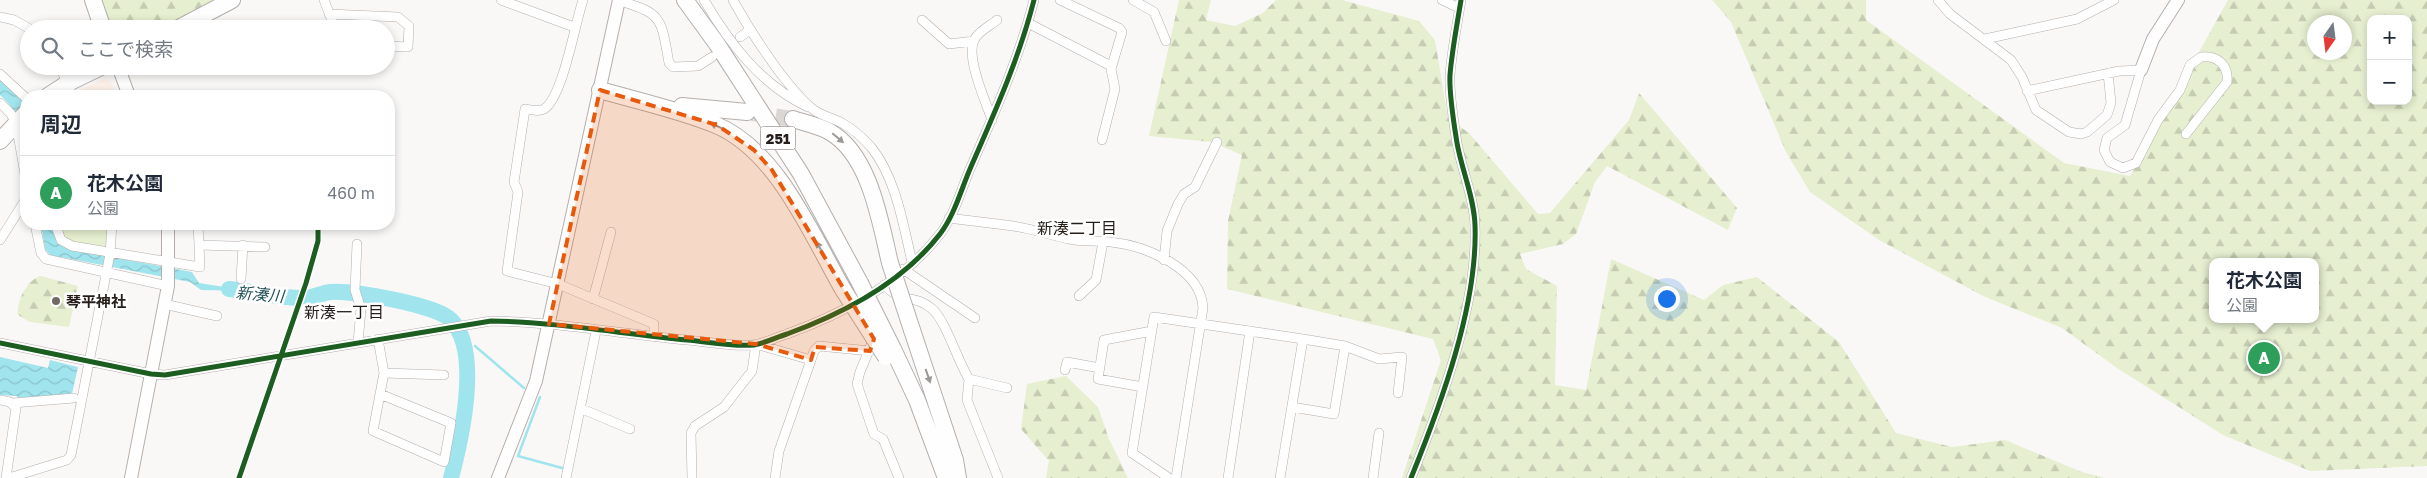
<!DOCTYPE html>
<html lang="ja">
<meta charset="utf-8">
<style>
:root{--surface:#fff;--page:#f2f2f3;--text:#1f2937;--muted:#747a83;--line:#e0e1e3;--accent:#706a66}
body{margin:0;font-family:"Golos Text","Noto Sans JP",sans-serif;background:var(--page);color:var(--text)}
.controls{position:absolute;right:15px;top:15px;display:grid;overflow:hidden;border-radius:10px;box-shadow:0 2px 8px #0003}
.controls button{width:45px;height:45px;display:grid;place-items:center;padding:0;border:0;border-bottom:1px solid var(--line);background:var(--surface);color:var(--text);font:25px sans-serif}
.compass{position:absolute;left:2307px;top:15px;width:45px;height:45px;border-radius:50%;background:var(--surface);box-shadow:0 2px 8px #0003;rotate:194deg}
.you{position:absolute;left:1666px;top:298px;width:18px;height:18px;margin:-12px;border:4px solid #fff;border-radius:50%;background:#1a73e8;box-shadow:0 0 0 8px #1a73e833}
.badge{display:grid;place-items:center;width:32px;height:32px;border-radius:50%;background:var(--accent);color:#fff;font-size:16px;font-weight:700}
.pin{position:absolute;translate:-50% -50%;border:2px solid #fff;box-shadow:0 1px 5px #0006}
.popup{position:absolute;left:2209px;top:258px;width:110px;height:65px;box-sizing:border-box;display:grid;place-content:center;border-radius:10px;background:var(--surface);filter:drop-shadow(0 1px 4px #0005);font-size:16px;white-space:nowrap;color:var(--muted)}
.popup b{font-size:19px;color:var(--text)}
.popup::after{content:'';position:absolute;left:50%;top:100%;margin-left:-10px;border:10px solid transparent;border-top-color:var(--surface)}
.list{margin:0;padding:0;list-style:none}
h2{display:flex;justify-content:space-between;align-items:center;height:65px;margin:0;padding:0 20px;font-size:21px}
h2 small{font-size:16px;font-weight:400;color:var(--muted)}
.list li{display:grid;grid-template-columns:32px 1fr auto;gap:15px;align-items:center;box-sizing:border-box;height:75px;padding:0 20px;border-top:1px solid var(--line)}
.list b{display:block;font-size:19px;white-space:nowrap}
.list p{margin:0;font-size:16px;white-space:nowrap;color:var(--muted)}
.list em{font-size:16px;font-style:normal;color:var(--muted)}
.icon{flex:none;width:28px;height:28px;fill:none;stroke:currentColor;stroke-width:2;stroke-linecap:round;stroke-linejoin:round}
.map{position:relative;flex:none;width:2427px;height:478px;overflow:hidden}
.search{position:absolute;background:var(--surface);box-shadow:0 2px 8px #0003;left:20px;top:20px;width:375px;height:55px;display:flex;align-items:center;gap:12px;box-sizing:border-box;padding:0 18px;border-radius:28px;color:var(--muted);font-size:19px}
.panel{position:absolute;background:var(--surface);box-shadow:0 2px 8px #0003;left:20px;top:90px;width:375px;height:140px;border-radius:20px}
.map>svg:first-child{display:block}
.commercial{fill:#fdf0e8}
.forest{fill:url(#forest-firs);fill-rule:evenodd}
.green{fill:#e6efd0}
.water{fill:url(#water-waves)}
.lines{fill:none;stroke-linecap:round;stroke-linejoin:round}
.stream{stroke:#a0e4ed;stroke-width:2.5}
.river{stroke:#a0e4ed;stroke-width:16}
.highway-tunnel{stroke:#dad7d5;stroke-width:16;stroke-dasharray:16 8;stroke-linecap:butt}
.street-casing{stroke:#b4afac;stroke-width:10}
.secondary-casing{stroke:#b4afac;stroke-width:14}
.highway-casing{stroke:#b4afac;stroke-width:18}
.street{stroke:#fefefe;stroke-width:9}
.secondary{stroke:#fefefe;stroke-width:12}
.highway{stroke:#fefefe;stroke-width:16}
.highway-bridge-casing{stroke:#b4afac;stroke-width:18;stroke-linecap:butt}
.highway-bridge{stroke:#fefefe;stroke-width:16}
.cycleway-casing{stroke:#fff;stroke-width:8}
.cycleway{stroke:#1b5e20;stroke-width:5}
.oneway{fill:#9c9997}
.marked{fill:#e8590c;fill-opacity:0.2;stroke:#e8590c;stroke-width:4;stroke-dasharray:10 6;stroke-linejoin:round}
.poi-dot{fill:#706a66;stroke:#fff;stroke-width:2}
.labels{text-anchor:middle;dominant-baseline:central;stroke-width:5;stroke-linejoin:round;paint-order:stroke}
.shield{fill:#fff;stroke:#66615e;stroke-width:1}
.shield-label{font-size:14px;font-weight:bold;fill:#251d19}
.poi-label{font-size:15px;font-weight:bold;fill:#251d19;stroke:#fff;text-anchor:start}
.neighbourhood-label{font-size:16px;fill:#251d19;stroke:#fff}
.water-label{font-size:16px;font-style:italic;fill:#255258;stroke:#fff}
</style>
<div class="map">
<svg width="2427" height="478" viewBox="0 0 2427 478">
<defs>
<pattern id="forest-firs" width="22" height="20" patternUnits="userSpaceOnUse" patternTransform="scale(1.25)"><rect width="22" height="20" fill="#e6efd0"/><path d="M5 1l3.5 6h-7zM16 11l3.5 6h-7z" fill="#c5ccb2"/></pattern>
<pattern id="water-waves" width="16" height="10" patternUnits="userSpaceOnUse" patternTransform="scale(1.25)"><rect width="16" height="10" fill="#a0e4ed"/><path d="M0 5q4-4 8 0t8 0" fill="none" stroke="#8ac3cb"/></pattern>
</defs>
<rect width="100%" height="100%" fill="#faf8f6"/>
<path class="commercial" d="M103,79L110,81L117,96H78L76,92Z"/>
<path class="forest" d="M99,0H219L163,29H110Z
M1179,0H1211L1206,20L1235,26L1263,13L1276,0H1342L1419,21L1435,40L1448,118L1469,133L1538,214L1550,213L1629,120L1639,93L1737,208L1728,230L1607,166L1595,182L1576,234L1563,244L1520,254L1526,269L1557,286L1555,385L1586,390L1611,259L1704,300L1723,285L1757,277L1839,342L1896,433L1952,447L2005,440L2082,472L2105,478H1402L1441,360L1433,339L1227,289L1228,221L1242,155L1212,142L1149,136Z
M1712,0H1866V20L2064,163L2130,176L2228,0H2427V466L2310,471L2223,435L2117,368L2062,328L1983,296L1879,240L1810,192L1786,152L1731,22ZM2371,19H2408V101H2371ZM2314,22H2344V52H2314ZM2213,262H2315V319H2213Z
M41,276L78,286L69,327L30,322L18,315C16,302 27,279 41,276Z
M1066,376L1098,407L1109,439L1128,478H1046L1049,461L1021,429L1027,384Z"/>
<path class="green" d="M60,224H110L108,251L74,243L63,237Z"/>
<path class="water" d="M0,79L26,105V141C23,120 15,109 0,95Z
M41,224H50L57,242L69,249L192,272L199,283L250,291L201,290L190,282L50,255L45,249Z
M0,357L48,368L50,360L78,367L72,394L18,401L17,396L0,395Z"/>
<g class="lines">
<path class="stream" d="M460,334L464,337
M475,346L524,388
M540,397L518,456L562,468"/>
<path class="river" d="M229,289C254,292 279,298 304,298C313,298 322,293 330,292C352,290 437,305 451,320C482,351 461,440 451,478"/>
<path class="highway-tunnel" d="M752,113L793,119"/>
<defs>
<path id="street" d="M324,0L333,23L330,29
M501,0L574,27
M583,0C575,23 563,97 544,109C538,112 532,110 525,109L514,182L518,192L507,271L558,284L654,324V337
M704,0C730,44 761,85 808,107
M733,0C750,31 787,89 814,110C822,116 833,118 842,123C853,129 863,138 871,147C896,178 903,224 912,262
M1060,0L1119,28L1122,32L1111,69L1115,89L1102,140
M1133,0L1154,12L1166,41
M1442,0L1459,8
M1938,0L1950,14L2011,60L2022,77L2036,110L2069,132L2081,134L2087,132L2107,115L2111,103L2108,73
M619,1C664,13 661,20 669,63L673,67L698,66L712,57
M329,14L398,17L409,26L408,47L386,46
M0,17L14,20L30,29
M922,20L949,44L974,41
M1028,23L1111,66
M740,37L750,30
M1985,39L2077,19L2114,0
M60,66L72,96
M0,74L26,98
M2027,91L2119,71L2141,70L2125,125L2107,138L2104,150L2110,162L2123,168L2136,163L2158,120L2180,90L2190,65L2201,57C2217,55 2229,65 2227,82L2186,134
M0,103L11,114L16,123L26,180
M992,120C986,102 963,53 976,37C981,30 991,25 997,20
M949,218C970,221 992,223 1013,226C1032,229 1051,235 1069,239C1083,242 1097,240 1111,242C1146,246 1201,268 1203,308L1176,478
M35,224L41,253L46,259L168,286
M55,224L61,240L72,246L200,267L198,224
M0,240L26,199
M357,244L355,290L361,309L358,343
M199,245L265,247
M1164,260L1167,231L1178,204L1184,194L1195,187L1217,142
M903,269L975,318
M241,279L243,245
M884,285C904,305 914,294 931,308C945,318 958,362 969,379L967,400L998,478
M1079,296L1096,280L1103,242
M593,299L611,232
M164,304L217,316
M874,338L860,372L857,384L874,434L883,439L899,478
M378,339L384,373L444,375
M0,343L151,374L165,375L491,321C557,322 622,334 687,340C709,342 732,347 754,345C765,343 777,337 787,334C842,314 903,282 940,234C954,216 961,190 970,169C994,114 1019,59 1034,0
M756,344L811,360L779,451L775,478
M1345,346L1379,359L1402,357L1398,393
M811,360L814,351L819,346L870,351
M1065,370L1067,362L1100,368
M969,379L1007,388
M1143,387L1098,379L1104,340L1152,331
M380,394L451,423L444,462L373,431L384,373
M0,400L10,402L16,408L6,478
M13,403L74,398
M1292,407L1334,414L1345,346L1303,339
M580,408L630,429
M9,478L67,460L71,455L110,254L112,224
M566,478L596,331
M692,478L691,433L695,426L724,407L752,371L756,344
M1169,478L1132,453L1154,317L1303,339L1280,478
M1228,478L1250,331
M1373,478L1379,433
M1411,478C1441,404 1478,305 1475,225C1474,197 1462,171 1457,143C1454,124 1449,95 1450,75C1452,50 1457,25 1461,0"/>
<path id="secondary" d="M118,66L129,96
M2141,70L2153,39L2178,0
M131,478L168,286V224
M498,478L536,381L619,0"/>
<path id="highway" d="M93,0L103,29
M685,0L717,44L801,174L860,283
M177,29L232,0
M600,90C638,101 680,110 716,125C778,151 812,236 844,291
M48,96L68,83L103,66
M682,106L747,112
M793,119C805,123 820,126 830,132C870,155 880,221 890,263
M0,141L26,113
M912,330L955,460L958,478
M893,349L917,400L946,478"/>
</defs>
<use href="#street" class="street-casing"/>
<use href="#secondary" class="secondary-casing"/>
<use href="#highway" class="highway-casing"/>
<use href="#street" class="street"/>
<use href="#secondary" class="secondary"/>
<use href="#highway" class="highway"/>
<defs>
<path id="highway-bridge" d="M890,263L912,330
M860,283L893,349
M844,291L886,357"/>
</defs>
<use href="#highway-bridge" class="highway-bridge-casing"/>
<use href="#highway-bridge" class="highway-bridge"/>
<defs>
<path id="cycleway" d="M0,343L151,374L165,375L491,321C557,322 622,334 687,340C709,342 732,347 754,345C765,343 777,337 787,334C842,314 903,282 940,234C954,216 961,190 970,169C994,114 1019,59 1034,0
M239,478L306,283L318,241V224
M1411,478C1441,404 1478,305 1475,225C1474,197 1462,171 1457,143C1454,124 1449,95 1450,75C1452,50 1457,25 1461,0"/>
</defs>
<use href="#cycleway" class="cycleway-casing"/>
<use href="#cycleway" class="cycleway"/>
</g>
<defs><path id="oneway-solid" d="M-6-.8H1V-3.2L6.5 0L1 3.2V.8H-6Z" transform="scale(1.25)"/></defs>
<g class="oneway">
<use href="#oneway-solid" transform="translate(717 126) rotate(-156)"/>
<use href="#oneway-solid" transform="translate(838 138) rotate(40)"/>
<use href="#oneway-solid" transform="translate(820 248) rotate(-119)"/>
<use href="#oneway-solid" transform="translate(928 376) rotate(71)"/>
</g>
<path class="marked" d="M600,90L717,125L754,150L772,170L874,339L870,351L815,347L811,360L756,344L549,324Z"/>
<circle class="poi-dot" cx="56" cy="301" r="5"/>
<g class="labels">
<rect class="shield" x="760.5" y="126.5" width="35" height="23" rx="4"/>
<g class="shield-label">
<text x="778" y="138">251</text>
</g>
<g class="poi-label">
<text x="66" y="301">琴平神社</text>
</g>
<g class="neighbourhood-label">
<text x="1077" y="228">新湊二丁目</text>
<text x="344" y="312">新湊一丁目</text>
</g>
<g class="water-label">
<text transform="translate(260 294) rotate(5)">新湊川</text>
</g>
</g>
</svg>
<div class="controls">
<button>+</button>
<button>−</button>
</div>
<svg class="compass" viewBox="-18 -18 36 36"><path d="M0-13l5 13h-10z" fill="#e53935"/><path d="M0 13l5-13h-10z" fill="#747a83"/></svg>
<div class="you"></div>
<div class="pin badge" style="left:2264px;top:358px;background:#2e9e5b">A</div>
<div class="popup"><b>花木公園</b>公園</div>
<div class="search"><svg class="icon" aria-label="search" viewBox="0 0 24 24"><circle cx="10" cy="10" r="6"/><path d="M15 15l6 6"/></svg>ここで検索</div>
<section class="panel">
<h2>周辺<small></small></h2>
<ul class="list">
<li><span class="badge" style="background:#2e9e5b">A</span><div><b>花木公園</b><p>公園</p></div><em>460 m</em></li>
</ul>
</section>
</div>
